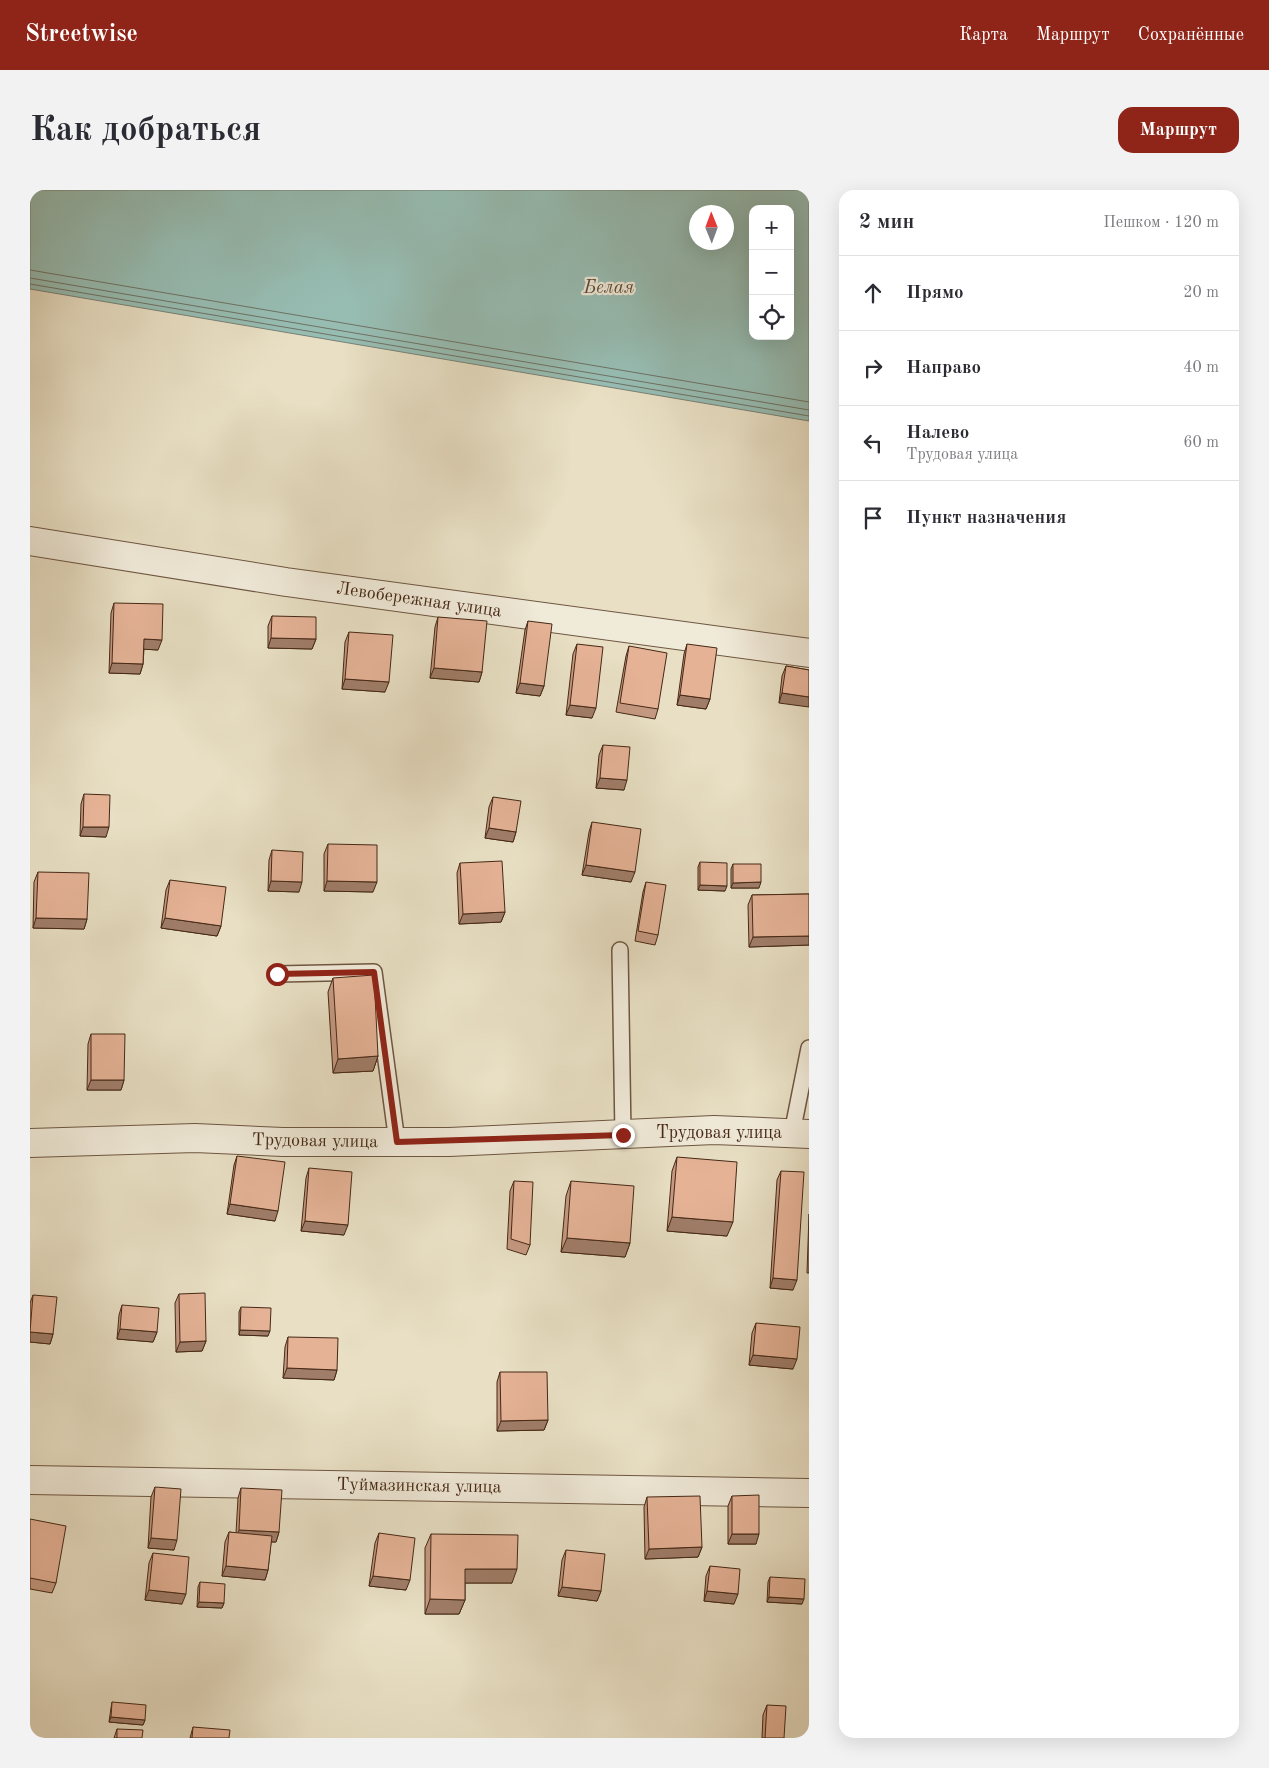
<!DOCTYPE html>
<html lang="ru">
<meta charset="utf-8">
<style>
:root{--surface:#fff;--page:#f2f2f3;--text:#2b2b33;--muted:#7c7c81;--line:#e1e1e2;--accent:#8f2418}
body{margin:0;font-family:"Old Standard TT",serif;background:var(--page);color:var(--text)}
.controls{position:absolute;right:15px;top:15px;display:grid;overflow:hidden;border-radius:10px;box-shadow:0 5px 20px #0002}
.controls button{width:45px;height:45px;display:grid;place-items:center;padding:0;border:0;border-bottom:1px solid var(--line);background:var(--surface);color:var(--text);font:25px sans-serif}
.compass{position:absolute;left:659px;top:15px;width:45px;height:45px;border-radius:50%;background:var(--surface);box-shadow:0 5px 20px #0002;rotate:359deg}
.stop{position:absolute;width:15px;height:15px;margin:-11px;border:4px solid #8f2418;border-radius:50%;background:#fff}
.stop.end{background:#8f2418;border-color:#fff;box-shadow:0 1px 5px #0008}
.list{margin:0;padding:0;list-style:none}
h2{display:flex;justify-content:space-between;align-items:center;height:65px;margin:0;padding:0 20px;font-size:21px}
h2 small{font-size:16px;font-weight:400;color:var(--muted)}
.list li{display:grid;grid-template-columns:32px 1fr auto;gap:15px;align-items:center;box-sizing:border-box;height:75px;padding:0 20px;border-top:1px solid var(--line)}
.list b{display:block;font-size:19px;white-space:nowrap}
.list p{margin:0;font-size:16px;white-space:nowrap;color:var(--muted)}
.list em{font-size:16px;font-style:normal;color:var(--muted)}
.icon{flex:none;width:28px;height:28px;fill:none;stroke:currentColor;stroke-width:2;stroke-linecap:round;stroke-linejoin:round}
.map{position:relative;flex:none;width:779px;height:1548px;overflow:hidden;border-radius:15px}
header{display:flex;align-items:center;gap:30px;box-sizing:border-box;height:70px;padding:0 25px;background:var(--accent);color:#fff}
header strong{font-size:24px}
nav{display:flex;gap:28px;margin-inline-start:auto;font-size:18px}
.intro{display:flex;align-items:center;justify-content:space-between;box-sizing:border-box;height:120px;padding:0 30px}
h1{margin:0;font-size:35px}
.button{padding:12px 22px;border-radius:15px;background:var(--accent);color:#fff;font-size:18px;font-weight:700}
main{display:flex;gap:30px;padding:0 30px}
aside{flex:1;background:var(--surface);border-radius:15px;box-shadow:0 5px 20px #0002}
.map>svg:first-child{display:block}
.water{fill:#97bdb3;stroke:#768174;fill-rule:evenodd}
.lines{fill:none;stroke-linecap:round;stroke-linejoin:round}
.shore{stroke:#6e7264;stroke-width:1}
.lane-casing{stroke:#6e5641;stroke-width:18}
.street-casing{stroke:#6e5641;stroke-width:30}
.lane{stroke:#f0ead9;stroke-width:15}
.street{stroke:#f0ead9;stroke-width:28}
.wall{fill:#c59981;stroke:#452815}
.shaded-wall{fill:#a07d69;stroke:#452815}
.building{fill:#e5b296;stroke:#452815}
.route{stroke:#8f2418;stroke-width:6}
.labels{text-anchor:middle;dominant-baseline:central;stroke-width:4.5;stroke-linejoin:round;paint-order:stroke}
.street-label{font-size:18px;fill:#452815;stroke:#f0ead9}
.water-label{font-size:19px;font-style:italic;fill:#5a4d3c;stroke:#f0ead9}
</style>
<header>
<strong>Streetwise</strong>
<nav><a>Карта</a><a>Маршрут</a><a>Сохранённые</a></nav>
</header>
<div class="intro"><h1>Как добраться</h1><a class="button">Маршрут</a></div>
<main>
<div class="map">
<svg width="779" height="1548" viewBox="0 0 779 1548">
<rect width="100%" height="100%" fill="#e8dfc4"/>
<filter id="stains"><feTurbulence type="fractalNoise" baseFrequency=".004" numOctaves="4"/><feColorMatrix values="0 0 0 0 .2 0 0 0 0 .09 0 0 0 0 .02 0 0 0 .5 -.17"/></filter>
<radialGradient id="worn" r=".72"><stop offset=".6" stop-color="#630" stop-opacity="0"/><stop offset="1" stop-color="#630" stop-opacity=".3"/></radialGradient>
<path class="water" d="M0,0H779V231L0,99ZM723,19H760V146H723ZM666,22H696V52H666Z"/>
<g class="lines">
<path class="shore" d="M0,80L779,212
M0,88L779,220
M0,94L779,226"/>
<defs>
<path id="lane" d="M590,760L593,945
M247,784L344,782L367,952
M762,943L779,858"/>
<path id="street" d="M0,351L256,392L779,463
M0,953L165,948L253,952H419L684,940L779,944
M0,1290L779,1303"/>
</defs>
<use href="#lane" class="lane-casing"/>
<use href="#street" class="street-casing"/>
<use href="#lane" class="lane"/>
<use href="#street" class="street"/>
</g>
<path class="wall" d="M84,413L128,460L114,459L113,474L110,484L79,483L81,423Z
M242,426L286,449L282,459L238,458V436Z
M408,427L452,482L449,492L400,488L405,437Z
M498,431L514,496L510,506L486,503L495,440Z
M319,442L355,502L312,499L315,452Z
M547,454L562,528L536,525L543,464Z
M657,454L680,509L676,519L647,515L654,464Z
M599,456L628,519L625,529L586,522L596,466Z
M756,476L779,480L749,513L752,486Z
M573,555L594,600L566,598L569,565Z
M54,604L76,647L50,646L51,614Z
M463,607L486,642L483,652L455,648L459,617Z
M562,632L601,692L552,685L559,642Z
M298,654L343,702L294,701V664Z
M242,660L269,702L238,701L239,670Z
M670,672L695,701L668,700V677Z
M430,673L475,722L471,732L429,734L427,683Z
M703,674L729,698H701V679Z
M8,682L57,729L54,739L3,738L4,692Z
M140,690L191,736L187,746L131,738L136,700Z
M616,692L628,745L625,755L605,751L613,702Z
M779,704V755L719,757L718,715L722,705Z
M303,788L348,866L343,881L303,883L298,802Z
M61,844L94,890L91,900H57L58,854Z
M207,966L245,1031L197,1024L204,975Z
M647,967L697,1046L637,1041L642,981Z
M279,978L314,1045L271,1041L276,988Z
M751,981L763,1100L740,1098L747,990Z
M484,991L500,1055L496,1065L477,1059L480,1001Z
M541,991L600,1053L595,1067L531,1062L536,1006Z
M779,1024V1083H777Z
M149,1104L176,1151L172,1161L146,1162L145,1113Z
M3,1105L23,1144L20,1154L0,1152V1113Z
M92,1115L127,1142L123,1152L87,1149L89,1125Z
M211,1117L238,1146L209,1145V1122Z
M726,1133L763,1179L719,1175L722,1143Z
M258,1147L307,1180L304,1190L253,1188L255,1157Z
M470,1182L518,1230L514,1240L467,1241V1192Z
M125,1297L144,1360L118,1358L121,1307Z
M211,1298L249,1342L246,1352H241L238,1380L235,1390L192,1386L195,1352L199,1342L206,1343L208,1308Z
M702,1306L726,1354H698V1316Z
M617,1307L672,1357L668,1367L615,1369L614,1317Z
M0,1329L26,1393L22,1403L0,1399Z
M349,1343L376,1400L339,1396L345,1353Z
M401,1344L482,1393H435V1410L429,1424H395V1358Z
M536,1360L571,1401L567,1411L528,1406L532,1370Z
M123,1363L152,1414L115,1410L119,1373Z
M680,1376L704,1414L674,1411L676,1386Z
M740,1387L772,1414L737,1412L738,1392Z
M170,1392L194,1413L192,1418L167,1417L168,1397Z
M82,1512L115,1530L113,1535L79,1532L81,1518Z
M737,1515L754,1548H732L733,1525Z
M163,1537L199,1548H160Z
M87,1539L112,1548H84Z"/>
<path class="shaded-wall" d="M241,448L286,449L282,459L238,458Z
M114,449L132,450L128,460L111,459Z
M82,473L113,474L110,484L79,483Z
M404,478L452,482L449,492L400,488Z
M315,489L359,492L355,502L312,499Z
M490,493L514,496L510,506L486,503Z
M752,503L779,507V517L749,513Z
M650,505L680,509L676,519L647,515Z
M540,515L566,518L562,528L536,525Z
M570,588L597,590L594,600L566,598Z
M53,637H79L76,647L50,646Z
M459,638L486,642L483,652L455,648Z
M556,675L605,682L601,692L552,685Z
M241,691L272,692L269,702L238,701Z
M297,691L347,692L343,702L294,701Z
M731,692L729,698H701L703,693Z
M670,695L697,696L695,701L668,700Z
M475,722L471,732L429,734L433,724Z
M6,728L57,729L54,739L3,738Z
M135,728L191,736L187,746L131,738Z
M779,746V755L719,757L723,747Z
M348,866L343,881L303,883L308,869Z
M61,890H94L91,900H57Z
M200,1014L248,1021L245,1031L197,1024Z
M642,1027L703,1032L697,1046L637,1041Z
M275,1031L318,1035L314,1045L271,1041Z
M537,1048L600,1053L595,1067L531,1062Z
M743,1088L767,1090L763,1100L740,1098Z
M90,1139L127,1142L123,1152L87,1149Z
M210,1140L240,1141L238,1146L209,1145Z
M0,1142L23,1144L20,1154L0,1152Z
M176,1151L172,1161L146,1162L150,1152Z
M723,1165L767,1169L763,1179L719,1175Z
M257,1178L307,1180L304,1190L253,1188Z
M518,1230L514,1240L467,1241L471,1231Z
M209,1340L249,1342L246,1352L205,1350Z
M702,1344H729L726,1354H698Z
M121,1348L147,1350L144,1360L118,1358Z
M672,1357L668,1367L615,1369L619,1359Z
M196,1376L238,1380L235,1390L192,1386Z
M435,1379H487L482,1393H430Z
M343,1386L380,1390L376,1400L339,1396Z
M532,1397L571,1401L567,1411L528,1406Z
M119,1400L156,1404L152,1414L115,1410Z
M677,1401L708,1404L704,1414L674,1411Z
M739,1407L774,1409L772,1414L737,1412Z
M400,1409L435,1410L429,1424H395Z
M169,1412L194,1413L192,1418L167,1417Z
M81,1527L115,1530L113,1535L79,1532Z"/>
<path class="building" d="M84,413L133,414L132,450L114,449L113,474L82,473Z
M242,426L286,427V449L241,448Z
M408,427L457,431L452,482L404,478Z
M498,431L522,434L514,496L490,493Z
M319,442L363,445L359,492L315,489Z
M547,454L573,457L566,518L540,515Z
M657,454L687,458L680,509L650,505Z
M599,456L637,463L628,519L590,513Z
M756,476L779,480V507L752,503Z
M573,555L600,557L597,590L570,588Z
M54,604L80,605L79,637H53Z
M463,607L491,611L486,642L459,638Z
M562,632L611,639L605,682L556,675Z
M298,654L347,655V692L297,691Z
M242,660L273,662L272,692L241,691Z
M472,671L475,722L433,724L430,673Z
M670,672L697,673V696L670,695Z
M703,674H731V692L703,693Z
M8,682L59,683L57,729L6,728Z
M140,690L196,697L191,736L135,728Z
M616,692L636,695L628,745L608,741Z
M779,704V746L723,747L722,705Z
M344,785L348,866L308,869L303,788Z
M61,844H95L94,890H61Z
M207,966L255,972L248,1021L200,1014Z
M647,967L707,972L703,1032L642,1027Z
M279,978L322,982L318,1035L275,1031Z
M751,981L774,982L767,1090L743,1088Z
M484,991L503,992L500,1055L481,1049Z
M541,991L604,996L600,1053L537,1048Z
M175,1103L176,1151L150,1152L149,1104Z
M3,1105L27,1107L23,1144L0,1142Z
M92,1115L129,1118L127,1142L90,1139Z
M211,1117L241,1118L240,1141L210,1140Z
M726,1133L770,1137L767,1169L723,1165Z
M258,1147L308,1148L307,1180L257,1178Z
M470,1182H517L518,1230L471,1231Z
M125,1297L151,1299L147,1350L121,1348Z
M211,1298L252,1300L249,1342L209,1340Z
M729,1305V1344H702V1306Z
M670,1306L672,1357L619,1359L617,1307Z
M0,1329L36,1336L26,1393L0,1388Z
M199,1342L242,1346L238,1380L196,1376Z
M349,1343L385,1348L380,1390L343,1386Z
M401,1344L488,1345L487,1379H435V1410L400,1409Z
M536,1360L575,1364L571,1401L532,1397Z
M123,1363L159,1367L156,1404L119,1400Z
M680,1376L710,1379L708,1404L677,1401Z
M740,1387L775,1389L774,1409L739,1407Z
M170,1392L195,1394L194,1413L169,1412Z
M82,1512L116,1515L115,1530L81,1527Z
M737,1515L756,1516L754,1548H735Z
M163,1537L200,1540L199,1548H162Z
M87,1539L113,1540L112,1548H87Z"/>
<g class="lines">
<path class="route" d="M247,784L344,782L367,952L593,945"/>
</g>
<g class="labels">
<g class="street-label">
<text transform="translate(389 410) rotate(8)">Левобережная улица</text>
<text x="689" y="943">Трудовая улица</text>
<text transform="translate(285 951) rotate(1)">Трудовая улица</text>
<text transform="translate(389 1296) rotate(1)">Туймазинская улица</text>
</g>
<g class="water-label">
<text x="579" y="98">Белая</text>
</g>
</g>
<rect width="100%" height="100%" filter="url(#stains)"/>
<rect width="100%" height="100%" fill="url(#worn)"/>
</svg>
<div class="controls">
<button>+</button>
<button>−</button>
<button><svg class="icon" aria-label="locate" viewBox="0 0 24 24"><circle cx="12" cy="12" r="6"/><path d="M12 2v4M12 18v4M2 12h4M18 12h4"/></svg></button>
</div>
<svg class="compass" viewBox="-18 -18 36 36"><path d="M0-13l5 13h-10z" fill="#e53935"/><path d="M0 13l5-13h-10z" fill="#7c7c81"/></svg>
<div class="stop" style="left:247px;top:784px"></div>
<div class="stop end" style="left:593px;top:945px"></div>
</div>
<aside>
<h2>2 мин<small>Пешком · 120 m</small></h2>
<ul class="list">
<li><svg class="icon" aria-label="ahead" viewBox="0 0 24 24"><path d="M12 20V5M6 11l6-6 6 6"/></svg><div><b>Прямо</b></div><em>20 m</em></li>
<li><svg class="icon" aria-label="right" viewBox="0 0 24 24"><path d="M7 20v-9h11M14 6l5 5-5 5"/></svg><div><b>Направо</b></div><em>40 m</em></li>
<li><svg class="icon" aria-label="left" viewBox="0 0 24 24"><path d="M17 20v-9H6M10 6l-5 5 5 5"/></svg><div><b>Налево</b><p>Трудовая улица</p></div><em>60 m</em></li>
<li><svg class="icon" aria-label="arrive" viewBox="0 0 24 24"><path d="M6 21V4h12l-3 4 3 4H6"/></svg><div><b>Пункт назначения</b></div></li>
</ul>
</aside>
</main>
